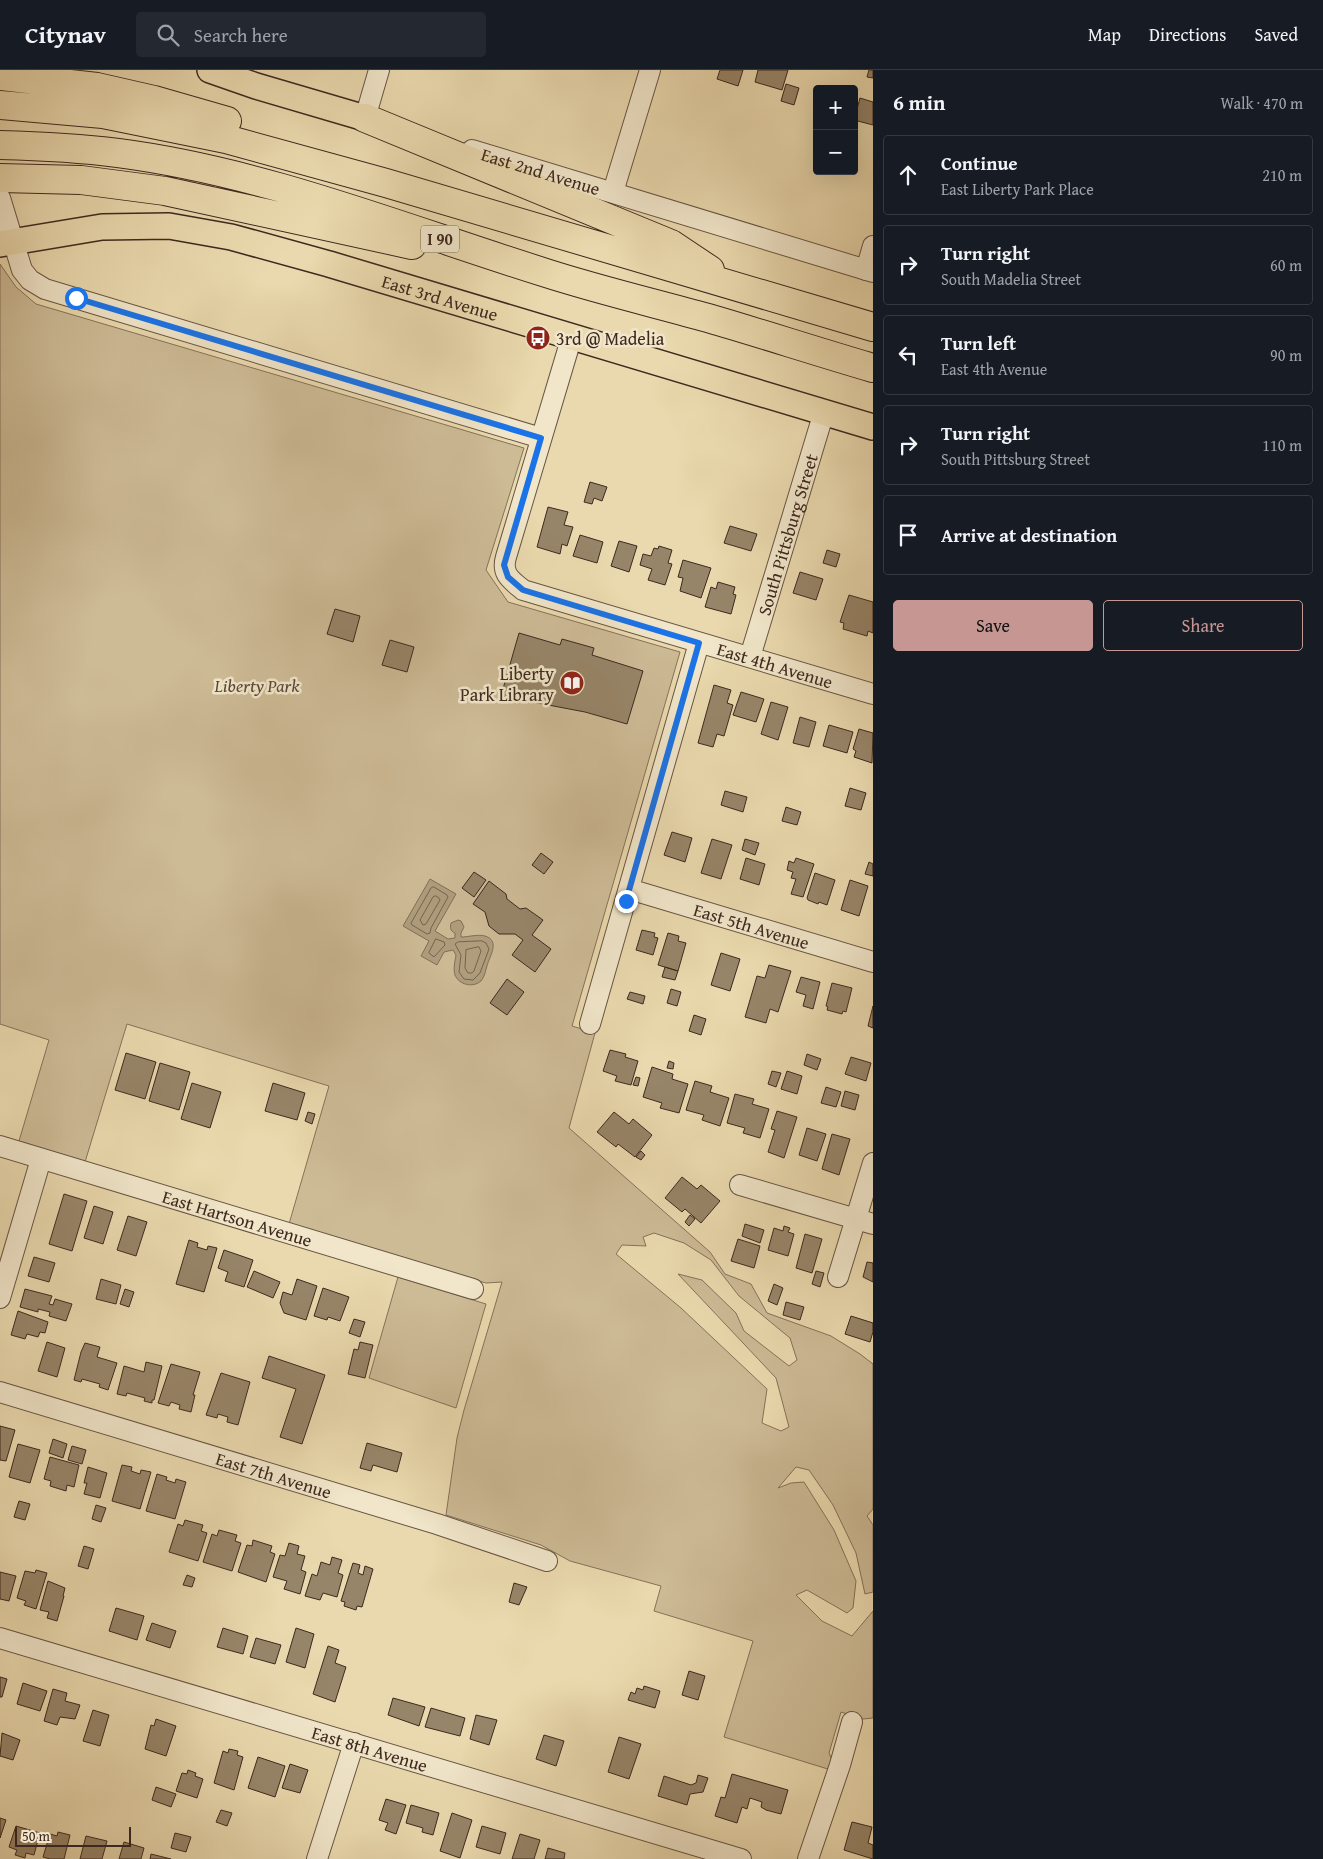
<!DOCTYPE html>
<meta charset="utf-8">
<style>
:root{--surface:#171b24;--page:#242831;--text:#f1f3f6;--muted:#9ea1a6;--line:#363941;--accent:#c59692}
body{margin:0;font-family:"Gentium Book Plus",serif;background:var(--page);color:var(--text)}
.controls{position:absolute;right:15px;top:15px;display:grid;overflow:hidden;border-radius:5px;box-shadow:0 5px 20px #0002}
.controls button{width:45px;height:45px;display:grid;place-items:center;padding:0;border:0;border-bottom:1px solid var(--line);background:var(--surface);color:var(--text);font:25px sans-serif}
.scale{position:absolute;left:15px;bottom:12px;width:116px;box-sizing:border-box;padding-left:5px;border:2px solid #3d291f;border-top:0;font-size:14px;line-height:18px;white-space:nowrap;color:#3d291f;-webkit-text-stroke:4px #f1e6ca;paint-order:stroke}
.stop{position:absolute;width:15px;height:15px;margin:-11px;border:4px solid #1a73e8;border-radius:50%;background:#fff}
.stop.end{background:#1a73e8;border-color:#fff;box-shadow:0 1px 5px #0008}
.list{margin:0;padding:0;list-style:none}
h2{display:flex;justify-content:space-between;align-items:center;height:65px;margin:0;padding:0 20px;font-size:21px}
h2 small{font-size:16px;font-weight:400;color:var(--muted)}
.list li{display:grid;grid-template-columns:32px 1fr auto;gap:15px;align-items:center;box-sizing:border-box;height:80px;margin:0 10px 10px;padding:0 10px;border:1px solid var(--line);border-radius:5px}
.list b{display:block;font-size:19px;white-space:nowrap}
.list p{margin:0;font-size:16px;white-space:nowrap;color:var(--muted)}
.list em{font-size:16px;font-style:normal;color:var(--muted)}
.actions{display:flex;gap:10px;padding:15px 20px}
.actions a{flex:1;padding:11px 0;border:1px solid var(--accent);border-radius:5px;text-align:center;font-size:18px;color:var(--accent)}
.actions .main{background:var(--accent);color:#111}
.icon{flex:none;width:28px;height:28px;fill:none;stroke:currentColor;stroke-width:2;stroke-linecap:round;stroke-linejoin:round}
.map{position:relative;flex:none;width:873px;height:1789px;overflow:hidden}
header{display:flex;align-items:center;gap:30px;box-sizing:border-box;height:70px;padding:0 25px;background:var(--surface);border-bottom:1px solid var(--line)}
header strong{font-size:24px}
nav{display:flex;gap:28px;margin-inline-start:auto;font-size:18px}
.search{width:350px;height:45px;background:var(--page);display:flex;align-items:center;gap:12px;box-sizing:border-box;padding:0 18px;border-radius:5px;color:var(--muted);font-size:19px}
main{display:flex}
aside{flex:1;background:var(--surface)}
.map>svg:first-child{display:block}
.green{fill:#cdbb96;stroke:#85725a;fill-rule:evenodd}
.water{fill:#af9d7d;stroke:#816f57}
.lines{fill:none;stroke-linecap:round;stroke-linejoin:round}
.shore{stroke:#76634e;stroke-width:1}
.building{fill:#978569;stroke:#3d291f}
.minor-casing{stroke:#685543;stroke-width:22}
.major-casing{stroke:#3d291f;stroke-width:28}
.highway-casing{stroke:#3d291f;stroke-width:30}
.minor{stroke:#f1e6ca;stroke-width:20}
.major{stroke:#ead9ae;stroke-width:25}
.highway{stroke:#ead9ae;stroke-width:28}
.route{stroke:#1a73e8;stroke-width:6}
.labels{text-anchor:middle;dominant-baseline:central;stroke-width:5;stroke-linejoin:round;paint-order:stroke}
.shield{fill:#f1e6ca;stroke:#736252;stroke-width:1}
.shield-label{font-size:16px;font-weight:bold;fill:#3d291f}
.street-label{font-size:18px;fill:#3d291f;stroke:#f1e6ca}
.poi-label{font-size:18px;fill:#3d291f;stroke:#f1e6ca;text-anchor:start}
.park-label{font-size:18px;font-style:italic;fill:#5a4637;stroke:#f1e6ca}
</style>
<header>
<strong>Citynav</strong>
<div class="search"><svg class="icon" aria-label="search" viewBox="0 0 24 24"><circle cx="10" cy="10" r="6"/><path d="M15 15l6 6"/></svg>Search here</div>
<nav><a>Map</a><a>Directions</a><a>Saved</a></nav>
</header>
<main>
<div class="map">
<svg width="873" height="1789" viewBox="0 0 873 1789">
<rect width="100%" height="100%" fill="#ead9ae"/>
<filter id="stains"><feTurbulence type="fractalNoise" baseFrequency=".004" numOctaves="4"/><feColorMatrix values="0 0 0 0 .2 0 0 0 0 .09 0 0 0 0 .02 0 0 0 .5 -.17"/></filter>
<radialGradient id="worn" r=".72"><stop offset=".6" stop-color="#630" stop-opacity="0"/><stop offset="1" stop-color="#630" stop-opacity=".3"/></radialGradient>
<path class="green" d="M0,194L16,217L36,234L524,378L486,500L508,532L680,582L572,956L595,963L569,1058L710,1182L725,1204L751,1214L767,1243L831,1266L860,1284L873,1294V1439L867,1446L873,1455V1522L865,1524L856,1483L833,1435L809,1400L796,1397L778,1418L791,1413L804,1412L834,1460L856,1511L853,1538L847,1543L807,1520L796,1525L822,1551L852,1566L873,1541V1648L863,1649L841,1642L829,1683L833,1692L831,1700L724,1667L753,1571L654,1541L661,1516L570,1491L541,1475L446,1445L457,1368L464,1340L502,1212L486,1213L289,1154L329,1016L127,954L85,1092L19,1071L49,970L0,954ZM654,1163L684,1173L711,1190L739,1226L790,1268L797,1290L789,1296L744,1261L736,1243L702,1210L678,1204L776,1308L789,1357L781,1361L762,1353L767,1319L681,1238L616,1184L622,1175L646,1176L643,1167Z
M398,1207L486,1234L456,1338L369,1308Z"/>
<path class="water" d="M430,809L456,824L435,861L448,869L455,868V863C450,861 450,857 451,853L458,850L461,851L464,857L461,863V867C468,867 478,864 485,866C501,871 489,887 487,896C485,902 485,906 481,911C473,918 459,915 455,905C453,899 455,891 456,885L453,880L444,882L437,895L421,886L429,871L403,856Z"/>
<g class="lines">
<path class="shore" d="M434,817L447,825L448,827L431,858L430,863L427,864L412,855L411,853L431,818Z
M436,826L439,828L440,830L426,854L423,855L420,850L433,827Z
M436,869L444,872L445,875L434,887L429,883Z
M482,871L486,873L489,879L480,903L473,910L464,909L459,902L461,885L455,874L458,872Z
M479,877L481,881L474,901L472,903H468L465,898L466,880Z"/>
</g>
<path class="building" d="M720,0H743L738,16L717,9Z
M758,0H788L782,20L755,12Z
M869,0H873V8L867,7Z
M786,14L799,18L794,35L781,31Z
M860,28L873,32V55L854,50Z
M590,412L607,417L602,431L594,428L592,434L584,432Z
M548,437L568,442L564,455L573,457L567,476L562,474L560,484L537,477Z
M730,456L757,464L751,481L724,473Z
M580,465L603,472L597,493L573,486Z
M619,471L637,476L629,502L611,496Z
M659,476L672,480L668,493L672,494L665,515L648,510L652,499L640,495L643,484L651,486L654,478L658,479Z
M827,480L840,484L836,497L823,493Z
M683,490L711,498L701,528L680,521L683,508L678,507Z
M800,502L823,509L816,530L793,523Z
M718,512L735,517L733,524L736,525L731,544L705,537L711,517L716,519Z
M849,525L873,532V563L868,561L867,566L843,559L844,553L840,552Z
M335,539L360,546L353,572L327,564Z
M519,563L560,575L562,569L594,578L592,585L643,601L627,654L585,642L501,626Z
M390,570L414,577L407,602L382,595Z
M714,615L731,620L727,633L733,635L724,666L717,664L713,677L698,673Z
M741,622L764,629L756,652L733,645Z
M771,632L788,637L778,670L761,664Z
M800,647L816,652L809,677L793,673Z
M829,655L853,662L847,683L823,676Z
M859,659L873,663L872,693L854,687L856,681L853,679Z
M850,718L866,723L861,740L845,736Z
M725,721L747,727L743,742L721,735Z
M786,737L801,742L797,755L782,751Z
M672,762L692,768L685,792L664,785Z
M712,769L732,775L721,809L701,803Z
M745,769L759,773L755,785L742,780Z
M541,783L553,792L544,804L532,795Z
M746,788L765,794L759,815L740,809Z
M796,788L814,794L803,827L791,824L796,809L791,808L793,802L787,800L789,791L794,793Z
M869,792L873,794V806L865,804Z
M474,802L486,810L474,827L462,818Z
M815,803L835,810L827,835L819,832L818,834L808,830L807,828Z
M850,810L868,816L859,846L841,840Z
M489,811L506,824L507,829L520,839L526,838L543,850L532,865L551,879L535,902L512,885L523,870L515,864H499L489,856L485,842L473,834Z
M642,860L655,863L654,867L658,868L653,885L636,880Z
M668,863L679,866L678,871L686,873L678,901L658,895Z
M721,883L740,889L730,921L711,915Z
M769,895L791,901L778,942L770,939L766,953L745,947L757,906L765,908Z
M665,897L678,901L675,910L662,907Z
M801,907L820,912L813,939L803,936L806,925L796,922Z
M507,909L524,922L507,945L490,933Z
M832,913L852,918L846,942L843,941L842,944L827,940L828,937L826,936Z
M671,919L681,922L677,936L667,933Z
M630,922L645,926L643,934L627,929Z
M873,936V958L868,956Z
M694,945L706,949L701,965L689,961Z
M610,980L626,984L625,987L638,991L631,1015L615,1011L617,1006L603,1001Z
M126,983L156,992L145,1029L115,1020Z
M807,984L821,989L817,1000L804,995Z
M851,987L871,993L866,1011L845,1004Z
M669,991L674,993L673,999L667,998Z
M160,993L190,1002L179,1040L149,1031Z
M652,997L673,1004L672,1009L688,1014L679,1043L660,1038L662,1033L643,1027Z
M772,1001L781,1003L776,1017L768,1014Z
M787,1001L802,1006L797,1024L781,1019Z
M636,1007L640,1008L638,1016L633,1015Z
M695,1011L712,1016L710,1022L729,1028L720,1056L702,1050L704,1045L686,1040Z
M192,1013L221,1022L210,1058L181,1049Z
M273,1013L305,1023L297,1050L265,1041Z
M826,1017L841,1022L836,1037L821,1033Z
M845,1021L859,1025L855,1040L841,1036Z
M735,1024L754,1029L752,1034L769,1039L760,1068L743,1063L745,1058L727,1053Z
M777,1041L797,1047L784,1088L768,1082L775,1060L771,1059Z
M308,1042L315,1044L312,1054L305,1051Z
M614,1042L629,1054L633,1049L652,1065L635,1087L618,1074L616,1077L597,1062Z
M807,1058L826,1064L817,1091L799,1085Z
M832,1064L850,1069L839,1105L822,1099Z
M641,1081L645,1085L641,1090L636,1087Z
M682,1107L697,1119L701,1115L720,1131L701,1153L685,1139L682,1142L665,1128Z
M64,1124L87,1131L72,1181L49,1174Z
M94,1136L113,1142L103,1174L84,1168Z
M690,1145L695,1149L689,1156L685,1152Z
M128,1146L147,1152L136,1186L117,1180Z
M745,1154L764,1160L760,1173L742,1166Z
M784,1156L790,1158L788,1162L794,1164L788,1186L768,1180L774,1158L783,1161Z
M805,1164L822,1169L812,1203L796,1198Z
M738,1169L760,1176L754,1198L731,1191Z
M189,1170L198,1173L197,1177L207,1180L208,1176L217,1178L204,1222L176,1214Z
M224,1180L253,1190L244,1217L225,1211L228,1202L218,1198Z
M34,1187L55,1193L49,1212L28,1206Z
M867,1192L873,1193V1212L863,1207Z
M254,1201L280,1212L273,1228L247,1217Z
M816,1201L824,1203L820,1217L812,1214Z
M101,1209L121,1215L116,1234L96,1229Z
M297,1209L317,1216L306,1250L284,1243L280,1233L283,1222L292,1225Z
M774,1214L783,1218L777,1235L768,1231Z
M323,1218L349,1227L340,1251L328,1247L327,1250L314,1246Z
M25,1219L52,1226L49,1234L53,1235L55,1229L72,1234L66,1251L49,1246L50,1242L38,1239V1242L20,1237Z
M125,1219L134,1222L129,1237L120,1234Z
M786,1232L804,1237L800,1250L783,1245Z
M18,1241L48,1252L45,1263L40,1262L38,1267L27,1264L25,1269L11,1265Z
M851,1246L873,1253V1262L870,1272L845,1264Z
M354,1249L365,1252L360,1267L349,1263Z
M47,1272L65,1278L57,1307L38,1301Z
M360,1272L373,1275L365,1308L348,1304L354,1279L358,1280Z
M85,1273L100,1277L97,1287L117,1293L108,1320L99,1317L100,1314L82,1309L81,1312L74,1310L81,1282Z
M269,1286L325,1305L302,1374L280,1367L296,1319L262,1308Z
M146,1292L162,1296L154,1330H152V1333L144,1331L145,1328L127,1323L126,1326L117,1324L124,1296L144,1302Z
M171,1294L200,1302L193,1325H195L191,1342L179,1339L180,1335L171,1332L169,1336L158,1333Z
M221,1303L250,1312L238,1355L227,1352L228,1347L218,1344L217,1348L206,1345Z
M0,1356L15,1360L6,1391L0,1390Z
M53,1369L67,1374L63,1388L49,1383Z
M367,1373L402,1383L397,1402L373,1395L371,1401L360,1398Z
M18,1374L40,1380L30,1413L9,1407Z
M72,1376L86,1380L82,1394L68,1390Z
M50,1387L79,1395L74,1417L67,1415L66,1421L50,1416L51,1411L44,1409Z
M122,1395L132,1397L131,1401L140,1404L141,1400L151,1402L140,1439L112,1431Z
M88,1397L107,1403L100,1428L84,1424L87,1413H84Z
M157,1404L167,1407L166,1410L175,1413L176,1409L186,1412L175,1449L146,1441Z
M19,1431L30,1434L25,1450L14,1447Z
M96,1435L106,1438L101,1452L92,1449Z
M185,1450L203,1455L201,1461L207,1463L198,1491L169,1482L178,1454L183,1456Z
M219,1460L237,1465L235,1471L241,1473L232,1501L203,1492L212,1464L217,1466Z
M253,1470L272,1476L270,1482L275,1484L266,1512L238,1502L247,1475L252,1476Z
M289,1473L299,1476L297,1484L305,1486L301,1500L306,1502L300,1524L284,1519L287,1511L273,1507L280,1485L285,1486Z
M84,1476L94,1479L88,1499L78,1496Z
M332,1487L342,1490L338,1503L343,1505L337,1527L323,1523L320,1530L305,1526L312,1504L317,1506L321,1492L330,1495Z
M353,1493L360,1495L358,1503L363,1505L365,1496L373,1499L362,1537L357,1536L356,1540L344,1536L345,1532L341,1531Z
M36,1500L47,1503L36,1539L24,1535L26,1531L17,1528L25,1501L35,1503Z
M0,1502L16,1506L9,1531L0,1529Z
M187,1505L195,1508L192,1517L183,1515Z
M48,1511L65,1518L63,1526H64L57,1551L47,1548L49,1542L40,1540Z
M514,1513L527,1517L519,1535L509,1532Z
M116,1538L144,1546L137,1570L109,1561Z
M152,1553L176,1561L170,1578L146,1570Z
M223,1558L248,1566L243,1584L217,1577Z
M296,1558L314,1564L305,1598L286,1592Z
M256,1568L281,1575L275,1594L250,1587Z
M328,1576L339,1580L335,1593L346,1597L335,1632L313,1624Z
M689,1601L705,1606L698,1630L682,1625Z
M0,1607L7,1609L2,1627H0Z
M23,1613L47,1621L40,1641L17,1634Z
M644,1616L660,1621L655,1638L628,1630L631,1622L635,1624L637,1618L643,1620Z
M53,1619L67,1623L65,1631L80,1635L75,1649L60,1647L57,1655L44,1651Z
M393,1628L425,1637L419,1656L388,1645Z
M431,1638L465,1648L460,1666L425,1657Z
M93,1640L109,1645L100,1676L83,1671Z
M476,1645L497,1650L489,1675L470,1669Z
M156,1649L176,1656L166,1686L145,1679L151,1655L154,1656Z
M2,1663L20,1670L13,1690L0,1686Z
M544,1665L564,1671L556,1696L536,1689Z
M619,1667L641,1674L629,1709L608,1702Z
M229,1679L238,1681L237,1685L243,1687L234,1720L214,1713L223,1681L228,1683Z
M258,1687L285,1696L275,1727L248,1718Z
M290,1694L308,1700L300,1723L282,1718Z
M188,1700L196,1703L195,1706L203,1709L197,1728L176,1721L182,1703L187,1704Z
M732,1704L788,1720L781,1744L766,1740L761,1737L762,1732L750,1728L747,1739L742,1737L737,1753L715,1746L721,1727L725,1728Z
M698,1705L708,1708L703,1722L690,1724L687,1735L658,1726L664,1706L691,1715L696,1713Z
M156,1717L176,1724L171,1737L152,1730Z
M386,1729L406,1735L396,1764L385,1760L388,1753L379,1750Z
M411,1735L439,1743L433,1765L422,1762L423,1758L406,1753Z
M221,1740L232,1743L227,1756L216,1752Z
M452,1743L472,1750L460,1788L440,1781Z
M0,1748L6,1750L0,1768Z
M852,1752L872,1757L868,1773L873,1775V1789L844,1780Z
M16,1756L40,1763L34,1785L26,1783L25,1788L15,1785L17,1780L9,1777Z
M482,1756L506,1763L500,1784L476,1777Z
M58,1762L70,1765L64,1789H50L43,1787L50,1764L57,1766Z
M175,1763L191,1767L186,1782L171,1778Z
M520,1764L540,1770L534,1789H512Z
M86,1766L107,1771L102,1789H80Z
M124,1772L144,1778L141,1789H119Z
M548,1778L565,1783L564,1789H545Z
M151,1784L171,1789H150Z"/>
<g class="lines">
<defs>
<g id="minor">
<path d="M377,52L365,48L379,0"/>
<path id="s1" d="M472,80L873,202"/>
<path d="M613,122L650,0"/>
<path d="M0,128L22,200L30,210L45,219L541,368"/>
<path d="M866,200L873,176"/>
<path id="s2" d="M572,266L506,487C501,504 511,510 523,520L873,624"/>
<path id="s3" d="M750,587L824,342"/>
<path id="s4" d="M629,819L873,892"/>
<path d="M590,954L699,573"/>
<path id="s5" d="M0,1076L473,1219"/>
<path d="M740,1115L873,1154"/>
<path d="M838,1207L873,1093"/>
<path d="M0,1228L41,1089"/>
<path id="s6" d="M0,1322L437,1454L547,1491"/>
<path id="s7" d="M0,1568L741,1789"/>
<path d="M317,1789L354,1673"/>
<path d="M808,1789L840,1695L852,1652"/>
</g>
<g id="major">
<path d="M210,0L256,16L365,48"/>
<path id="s8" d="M0,174L102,157L169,156L231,167L329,194L873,357"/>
</g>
<path id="highway" d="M0,6L97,17L154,30L227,51
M0,35L103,44L226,69L386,113L873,257
M365,48L671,174L710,200
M0,75C39,76 79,78 118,83C265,102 405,159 546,203C599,220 654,233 708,248C763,264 818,282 873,298
M0,108L81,110L165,121L412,175"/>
</defs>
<use href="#minor" class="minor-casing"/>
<use href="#major" class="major-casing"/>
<use href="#highway" class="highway-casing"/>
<use href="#minor" class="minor"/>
<use href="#major" class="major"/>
<use href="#highway" class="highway"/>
</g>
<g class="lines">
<path class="route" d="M76,228L541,368L504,495L508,507L523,520L699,573L626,831"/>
</g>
<defs>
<symbol id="bus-disc" viewBox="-11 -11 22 22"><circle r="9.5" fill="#8f2418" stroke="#f1e6ca"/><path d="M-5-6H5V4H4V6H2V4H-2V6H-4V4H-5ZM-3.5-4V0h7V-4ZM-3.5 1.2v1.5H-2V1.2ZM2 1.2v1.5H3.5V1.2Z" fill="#fff"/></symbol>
<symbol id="library-disc" viewBox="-11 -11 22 22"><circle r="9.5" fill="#8f2418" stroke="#f1e6ca"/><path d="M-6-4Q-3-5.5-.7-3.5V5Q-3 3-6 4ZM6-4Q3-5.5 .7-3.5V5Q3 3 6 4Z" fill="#fff"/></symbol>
</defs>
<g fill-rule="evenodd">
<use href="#bus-disc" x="524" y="254" width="28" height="28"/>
<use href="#library-disc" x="558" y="599" width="28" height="28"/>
</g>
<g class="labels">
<rect class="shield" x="421" y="155.5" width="38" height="27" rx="4"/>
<g class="shield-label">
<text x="440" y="169">I 90</text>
</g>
<g class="street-label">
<text stroke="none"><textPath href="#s1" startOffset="72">East 2nd Avenue</textPath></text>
<text stroke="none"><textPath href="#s8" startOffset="451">East 3rd Avenue</textPath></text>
<text stroke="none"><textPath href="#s3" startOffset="128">South Pittsburg Street</textPath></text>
<text stroke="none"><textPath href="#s2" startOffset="534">East 4th Avenue</textPath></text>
<text stroke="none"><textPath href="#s4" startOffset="128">East 5th Avenue</textPath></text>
<text stroke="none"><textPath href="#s5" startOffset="248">East Hartson Avenue</textPath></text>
<text stroke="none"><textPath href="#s6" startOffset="286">East 7th Avenue</textPath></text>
<text stroke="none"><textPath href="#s7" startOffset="386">East 8th Avenue</textPath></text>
</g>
<g class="poi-label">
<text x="556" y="268">3rd @ Madelia</text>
<text x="554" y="603" text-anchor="end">Liberty<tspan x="554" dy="21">Park Library</tspan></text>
</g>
<g class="park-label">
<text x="257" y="615">Liberty Park</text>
</g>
</g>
<rect width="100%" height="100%" filter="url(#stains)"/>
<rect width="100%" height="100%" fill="url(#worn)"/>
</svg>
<div class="controls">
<button>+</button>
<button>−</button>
</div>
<div class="scale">50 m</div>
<div class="stop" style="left:76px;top:228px"></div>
<div class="stop end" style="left:626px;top:831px"></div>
</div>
<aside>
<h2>6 min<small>Walk · 470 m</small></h2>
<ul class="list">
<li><svg class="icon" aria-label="ahead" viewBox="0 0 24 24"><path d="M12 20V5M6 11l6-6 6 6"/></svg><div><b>Continue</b><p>East Liberty Park Place</p></div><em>210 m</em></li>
<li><svg class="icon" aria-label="right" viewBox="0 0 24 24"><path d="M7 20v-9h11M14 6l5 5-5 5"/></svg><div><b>Turn right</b><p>South Madelia Street</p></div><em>60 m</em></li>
<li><svg class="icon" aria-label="left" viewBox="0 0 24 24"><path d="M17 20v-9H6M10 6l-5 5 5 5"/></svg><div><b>Turn left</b><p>East 4th Avenue</p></div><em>90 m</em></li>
<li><svg class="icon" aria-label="right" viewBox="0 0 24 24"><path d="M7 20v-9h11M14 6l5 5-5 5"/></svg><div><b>Turn right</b><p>South Pittsburg Street</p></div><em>110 m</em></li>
<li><svg class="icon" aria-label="arrive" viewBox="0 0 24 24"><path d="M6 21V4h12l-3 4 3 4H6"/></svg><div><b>Arrive at destination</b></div></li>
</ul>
<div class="actions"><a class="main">Save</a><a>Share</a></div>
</aside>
</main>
